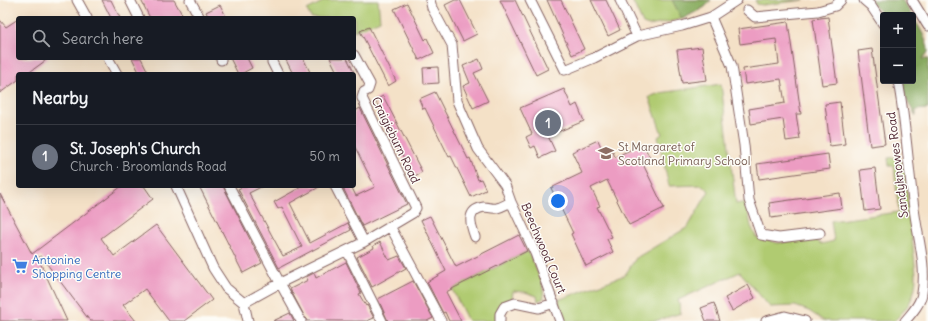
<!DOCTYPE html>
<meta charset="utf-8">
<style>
:root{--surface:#171b24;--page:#20242c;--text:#f1f3f6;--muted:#9ea1a6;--line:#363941;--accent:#d1495b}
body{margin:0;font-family:Delius,sans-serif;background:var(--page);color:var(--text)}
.controls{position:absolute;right:12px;top:12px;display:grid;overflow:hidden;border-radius:4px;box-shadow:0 4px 16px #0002}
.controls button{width:36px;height:36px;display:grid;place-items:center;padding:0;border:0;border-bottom:1px solid var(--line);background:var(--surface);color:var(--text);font:20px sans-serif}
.you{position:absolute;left:558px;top:201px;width:14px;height:14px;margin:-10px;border:3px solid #fff;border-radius:50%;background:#1a73e8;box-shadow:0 0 0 6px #1a73e833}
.badge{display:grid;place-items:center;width:26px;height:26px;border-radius:50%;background:var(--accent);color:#fff;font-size:13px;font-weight:700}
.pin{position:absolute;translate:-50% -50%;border:2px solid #fff;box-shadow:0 1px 4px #0006}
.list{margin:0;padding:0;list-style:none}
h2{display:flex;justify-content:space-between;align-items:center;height:52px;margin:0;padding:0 16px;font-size:17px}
h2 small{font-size:13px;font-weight:400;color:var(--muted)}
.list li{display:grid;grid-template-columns:26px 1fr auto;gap:12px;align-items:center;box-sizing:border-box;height:64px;padding:0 16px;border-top:1px solid var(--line)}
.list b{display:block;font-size:15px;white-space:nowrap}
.list p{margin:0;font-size:13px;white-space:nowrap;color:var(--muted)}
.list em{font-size:13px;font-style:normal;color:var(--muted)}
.icon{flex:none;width:22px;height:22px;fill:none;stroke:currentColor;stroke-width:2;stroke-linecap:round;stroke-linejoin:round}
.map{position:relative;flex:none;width:928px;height:321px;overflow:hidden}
.search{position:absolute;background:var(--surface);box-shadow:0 4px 16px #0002;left:16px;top:16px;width:340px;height:44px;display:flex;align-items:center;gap:10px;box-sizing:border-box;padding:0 14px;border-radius:4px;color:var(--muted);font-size:15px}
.panel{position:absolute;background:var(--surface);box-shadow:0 4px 16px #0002;left:16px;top:72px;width:340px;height:116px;border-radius:4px}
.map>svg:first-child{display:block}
.green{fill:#b0cb71;stroke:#7d754e}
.forest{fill:#8caf63;stroke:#6b6747}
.building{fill:#ec9cc2}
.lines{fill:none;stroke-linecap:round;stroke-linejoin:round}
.minor-casing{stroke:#866362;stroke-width:11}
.minor{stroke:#fff;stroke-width:9}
.labels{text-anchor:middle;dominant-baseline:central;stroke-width:3;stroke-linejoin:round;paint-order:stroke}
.street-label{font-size:12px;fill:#4a1f2b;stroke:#fdfcf7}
.education-label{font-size:12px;fill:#785e54;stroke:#fdfcf7;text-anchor:start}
.shop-label{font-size:12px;fill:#366cbe;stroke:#fdfcf7;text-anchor:start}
</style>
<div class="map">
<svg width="928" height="321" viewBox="0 0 928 321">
<rect width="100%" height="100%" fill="#fdfcf7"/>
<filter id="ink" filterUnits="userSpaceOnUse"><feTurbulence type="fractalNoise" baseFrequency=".025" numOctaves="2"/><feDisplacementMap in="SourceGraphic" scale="8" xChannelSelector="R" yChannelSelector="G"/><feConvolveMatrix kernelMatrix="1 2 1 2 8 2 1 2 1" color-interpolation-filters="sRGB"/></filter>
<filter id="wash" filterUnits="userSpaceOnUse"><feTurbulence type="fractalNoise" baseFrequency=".012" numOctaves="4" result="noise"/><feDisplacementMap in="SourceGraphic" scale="16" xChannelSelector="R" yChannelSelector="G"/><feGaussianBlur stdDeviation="0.9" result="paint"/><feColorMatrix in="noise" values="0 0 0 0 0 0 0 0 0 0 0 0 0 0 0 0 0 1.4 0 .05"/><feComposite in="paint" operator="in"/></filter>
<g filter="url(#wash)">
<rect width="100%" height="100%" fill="#f4e1c7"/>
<path class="green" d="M326,0H378L380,20L354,31V18H311L307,10Z
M632,0H711L705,7L682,19L649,26L643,24Z
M755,0H804L763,5L757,4Z
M721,84L736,204L746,202L751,226L756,237L778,243L813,238L821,244L834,241L831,221L899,212L894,166H889L888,158C897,157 900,157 904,165L916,274C916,296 909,307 894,321H824L809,311L795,306L770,307L740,272L678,300L681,313L655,321H564L558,300L625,275L636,258L688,227L709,191L702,185L669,186L658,137L662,134L649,97L660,93Z
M528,251L542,282L544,298L538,301L537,296L525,292L513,291L512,299C502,303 494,309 496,321H468L452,289Z"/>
<path class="forest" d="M672,0H711L705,7L682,19Z
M870,0H902L912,15H883V16Z
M913,17C919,27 928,40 928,52L922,59H928V109L916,110V116L906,99L903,81H913Z"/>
<g id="blocks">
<path class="building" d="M102,0H111L120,18H111Z
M141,0H174L184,18H150Z
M455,0H460L477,34L463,41L445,5Z
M500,0H515L548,69L536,75Z
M547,0H561L584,49L572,55Z
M591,0H606L620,30L608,36Z
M407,3L425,40L427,38L434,53L419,60L394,9Z
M220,5L227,18H209L206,12Z
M828,17L837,83L822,85L813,19Z
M18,19V58H49L27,74H18V80L0,93V20L6,27Z
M788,22L801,114H796L800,139L786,141L783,119L751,124L749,109L785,103L781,79L745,84L743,69L779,64L776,39L740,44L738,29Z
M369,27L396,81L388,86L360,31Z
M702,47L707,80L682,83L677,50Z
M872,49L885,144L870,146L858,51Z
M132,58H141L149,74H140Z
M230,58H247L252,68L241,74H238Z
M285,58H303L311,74H293Z
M330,58H347L355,74H338Z
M479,59L483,69L474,73L488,101L473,108L463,86L470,83L463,66Z
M438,67L439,83L424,84L423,68Z
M564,89L572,107L577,104L584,121L548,136L555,151L540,158L535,146L531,148L526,137L532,134L520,108Z
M435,92L468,159L470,158L478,180L481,179L486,190L471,197L451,156L449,157L425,108L423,109L419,99Z
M383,96L422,172L413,177L375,100Z
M840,102L845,144L830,146L825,104Z
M360,108L407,204L362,226L342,186H351L356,196L375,187L354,145V112Z
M598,140L605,156L613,152L615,157L643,144L650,158L642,162L664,208L629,225L607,180L591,188L600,206L597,207L612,237L607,239L613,252L586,266L571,234L573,233L551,188L582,173L572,152Z
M828,154L830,169L759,179L757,164Z
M875,168L880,209L865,211L860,170Z
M122,186H144L153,199L101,238L114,256L156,225L212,300L184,321H169L145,289L123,305L136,321H90L41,256L38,258L67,321H0V194L32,254Z
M199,186H223L262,263L243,273Z
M244,186H263L249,193L283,256L302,247L282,207L278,209L274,202L303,186H321L290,203L310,243L348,223L351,230L279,268L238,189Z
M840,193L842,208L771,218L769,203Z
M430,216L456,267L519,235L527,251L446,292L461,321H449L445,312L443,313L427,282L446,271L421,220Z
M380,242L389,260L399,256L406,268L372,287L357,257L374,248L373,246Z
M346,262L361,293L359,294L366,306L367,305L374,318L367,321H307L290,289L308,280L306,277L314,273L316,278Z
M413,281L433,318L427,321H388L378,299Z
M748,285L755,298L732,311L725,298Z
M714,303L720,321H706L701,308Z
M290,313L294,321H273Z"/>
</g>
</g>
<g filter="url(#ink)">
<use href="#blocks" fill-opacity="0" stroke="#866362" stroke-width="1"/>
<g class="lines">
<defs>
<path id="minor" d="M77,0L87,18
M130,0L139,18
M190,0L200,18
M430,0L432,8L452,45L457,101L478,149L505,185L511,202
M530,0L565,70L594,58L637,36L682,26L711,17L737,0
M620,0L637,36
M864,0L871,6L883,24
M912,0L928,26
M747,10L755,17L818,11L835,6L841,0
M711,17L732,66L744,145L749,200L761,235L779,238L820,233
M108,58L117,74
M221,58V60
M272,62L278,74
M898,81C906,123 908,166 914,208C917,235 927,265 922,293C921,303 912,313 905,321
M176,186L213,268L226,288L244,303L248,321
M229,186L280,283L301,321
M335,186L364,242
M390,226L441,321
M475,237C470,224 466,210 484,207C488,207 493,209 497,208C502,207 506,204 511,202L535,253L560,321
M347,251L382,321
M244,303L280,283L364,242L413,213L416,208L362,98L364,92L368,90L370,84L354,55
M500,321V314L504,307L515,303L539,308L554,303
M766,321L785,316L805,321"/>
</defs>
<use href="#minor" class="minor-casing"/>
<use href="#minor" class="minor"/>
</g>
</g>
<defs>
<symbol id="school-bare" viewBox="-9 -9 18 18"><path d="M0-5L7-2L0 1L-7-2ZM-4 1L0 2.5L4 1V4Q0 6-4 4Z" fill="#8d6e63" stroke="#fdfcf7" stroke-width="2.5" paint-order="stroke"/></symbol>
<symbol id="supermarket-bare" viewBox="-9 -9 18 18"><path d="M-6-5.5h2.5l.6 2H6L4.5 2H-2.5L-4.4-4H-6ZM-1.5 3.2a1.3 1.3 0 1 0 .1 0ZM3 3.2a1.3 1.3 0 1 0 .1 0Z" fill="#3f7fe0" stroke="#fdfcf7" stroke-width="2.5" paint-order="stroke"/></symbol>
</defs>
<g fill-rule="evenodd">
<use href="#school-bare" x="595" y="142" width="22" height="22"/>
<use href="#supermarket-bare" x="9" y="255" width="22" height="22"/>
</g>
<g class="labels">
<g class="street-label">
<text transform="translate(396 140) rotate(64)">Craigieburn Road</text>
<text transform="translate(897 165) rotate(-97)">Sandyknowes Road</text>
<text transform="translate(544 248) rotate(67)">Beechwood Court</text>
</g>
<g class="education-label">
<text x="618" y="146">St Margaret of<tspan x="618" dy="14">Scotland Primary School</tspan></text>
</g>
<g class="shop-label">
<text x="32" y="259">Antonine<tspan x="32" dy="14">Shopping Centre</tspan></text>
</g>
</g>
</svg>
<div class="controls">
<button>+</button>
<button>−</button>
</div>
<div class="you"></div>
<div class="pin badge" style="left:548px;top:123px;background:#6b7280">1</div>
<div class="search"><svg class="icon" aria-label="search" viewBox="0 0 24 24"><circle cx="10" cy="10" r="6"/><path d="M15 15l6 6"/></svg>Search here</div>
<section class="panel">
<h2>Nearby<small></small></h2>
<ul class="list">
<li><span class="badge" style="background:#6b7280">1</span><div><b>St. Joseph's Church</b><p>Church · Broomlands Road</p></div><em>50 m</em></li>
</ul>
</section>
</div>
